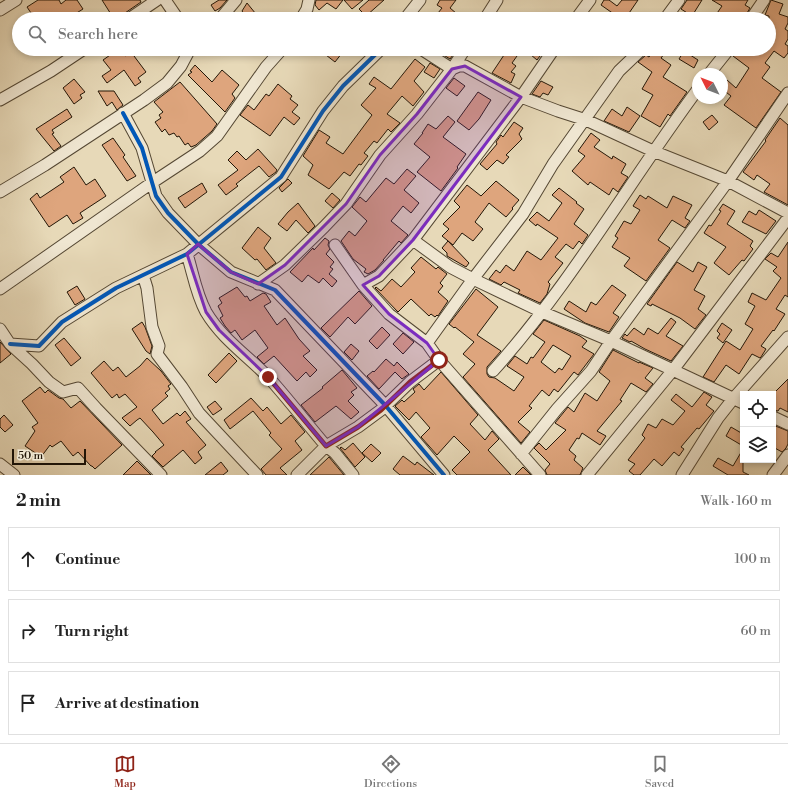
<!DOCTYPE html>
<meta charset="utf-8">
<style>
:root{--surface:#fff;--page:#f6f6f6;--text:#222;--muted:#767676;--line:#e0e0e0;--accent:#8f2418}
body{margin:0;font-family:"Libre Bodoni",serif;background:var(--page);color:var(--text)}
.controls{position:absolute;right:12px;bottom:12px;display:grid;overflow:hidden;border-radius:0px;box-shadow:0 2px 6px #0003}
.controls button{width:36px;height:36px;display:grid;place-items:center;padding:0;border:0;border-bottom:1px solid var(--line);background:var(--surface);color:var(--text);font:20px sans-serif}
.compass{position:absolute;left:692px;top:68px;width:36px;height:36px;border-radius:50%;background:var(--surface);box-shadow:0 2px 6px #0003;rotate:312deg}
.scale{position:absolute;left:12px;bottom:10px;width:74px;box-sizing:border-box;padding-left:4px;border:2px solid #231607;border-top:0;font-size:11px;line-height:14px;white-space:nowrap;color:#231607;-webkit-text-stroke:3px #efe6d1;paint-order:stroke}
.stop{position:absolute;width:12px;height:12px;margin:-9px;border:3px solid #8f2418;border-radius:50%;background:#fff}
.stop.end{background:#8f2418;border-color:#fff;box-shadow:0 1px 4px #0008}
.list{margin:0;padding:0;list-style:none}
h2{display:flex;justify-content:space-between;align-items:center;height:52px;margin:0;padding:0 16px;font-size:17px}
h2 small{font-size:13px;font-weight:400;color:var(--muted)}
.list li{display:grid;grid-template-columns:26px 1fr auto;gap:12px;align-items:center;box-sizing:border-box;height:64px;margin:0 8px 8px;padding:0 8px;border:1px solid var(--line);border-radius:0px}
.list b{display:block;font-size:15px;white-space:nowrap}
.list em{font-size:13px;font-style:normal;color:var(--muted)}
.icon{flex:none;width:22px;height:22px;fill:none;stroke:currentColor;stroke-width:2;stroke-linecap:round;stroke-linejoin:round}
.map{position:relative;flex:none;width:788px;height:475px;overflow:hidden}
.search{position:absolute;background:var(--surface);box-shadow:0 2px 6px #0003;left:12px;right:12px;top:12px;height:44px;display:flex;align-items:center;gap:10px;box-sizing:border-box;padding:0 14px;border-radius:22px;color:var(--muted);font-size:15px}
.sheet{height:268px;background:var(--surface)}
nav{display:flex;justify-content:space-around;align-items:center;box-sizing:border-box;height:56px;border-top:1px solid var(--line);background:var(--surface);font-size:11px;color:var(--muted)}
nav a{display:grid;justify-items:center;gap:2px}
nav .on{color:var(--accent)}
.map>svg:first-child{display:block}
.building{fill:#dea57d;stroke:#231607;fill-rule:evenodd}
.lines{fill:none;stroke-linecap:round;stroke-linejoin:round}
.minor-casing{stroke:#544733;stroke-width:13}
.minor{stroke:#efe6d1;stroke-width:11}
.cycleway-casing{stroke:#efe6d1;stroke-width:6}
.cycleway{stroke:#0057b8;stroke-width:4}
.route{stroke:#8f2418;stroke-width:5}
.marked{fill:#7b2cbf;fill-opacity:0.2;stroke:#7b2cbf;stroke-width:3;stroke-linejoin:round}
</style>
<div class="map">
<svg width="788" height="475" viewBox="0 0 788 475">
<rect width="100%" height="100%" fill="#e7d9b8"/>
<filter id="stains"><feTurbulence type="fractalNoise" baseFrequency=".005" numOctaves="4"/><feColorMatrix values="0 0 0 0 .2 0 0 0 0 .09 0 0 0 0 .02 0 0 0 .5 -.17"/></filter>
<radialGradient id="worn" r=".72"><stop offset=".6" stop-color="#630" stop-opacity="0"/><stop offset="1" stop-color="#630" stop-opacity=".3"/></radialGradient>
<path class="building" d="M38,0H59L61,4L66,0H77L83,9L67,19H35L27,7Z
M102,0H140L141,2L125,13L122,19H114Z
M219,0H227L220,8L215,11L211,5Z
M316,0H343L336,9L327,3L319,10L315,5Z
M344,0H363L352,9Z
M369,0H384L366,16L359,9Z
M440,0H456L450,8L463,19H446L438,13L442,8L437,5Z
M604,0H609L617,6L622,0H638L625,19H621L601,5Z
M687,0H702L692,16L681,9Z
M712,0H748L745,5L750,8L744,18L737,13L733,19H713L722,6Z
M771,0L783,4L779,14L788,17V23L785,29L788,31V39L785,44L788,46V53L784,58L774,51L765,63L770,67L762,78L781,92L756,128L724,105L731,96L722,89V86L727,80L736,88L749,68L733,56L738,49H769V16L765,15Z
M247,3L260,19H248L242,11Z
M110,49H120L125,56L131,52L146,72L138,78L141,82L135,86L124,70L107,83L102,76L111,70L103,60L113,53Z
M330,49H336L342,53L335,62L326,55Z
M434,49H445L453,55L450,59Z
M508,49H522L512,63L516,66L511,72L515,74L511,83L492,73Z
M524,49H539L543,52L537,60Z
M655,49H658L665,53L661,58L671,65L663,77L687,92L670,116L668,114L660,127L641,116L653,95L642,89L652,72L638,62L646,55L649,57Z
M684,51L698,60L694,68L679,59Z
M415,59L425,67L414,81L424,92L413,106L402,96L387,114L400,123L391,132L388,129L377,143L374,141L364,153L368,156L361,165L359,164L350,176L344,172L329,189L308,175L313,165L303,156L319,130L330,137L326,143L343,154L372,115L361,105L376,88L369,84L374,77L391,89Z
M430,63L440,69L434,78L424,72Z
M195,65L212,82L222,70L239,85L232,94L235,98L225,112L188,75L192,72L190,71Z
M454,78L465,86L457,96L446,88Z
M74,79L85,92L80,95L82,98L74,104L63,88Z
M541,81L553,87L548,95L543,93L540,97L532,94Z
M180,82L217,124L212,131L196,145L191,147L188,143L185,145L179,136L177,137L174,133L169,135L165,129L162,132L155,122L161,118L159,115L163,112L154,102Z
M278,84L292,96L290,99L298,105L292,112L300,118L294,125L284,117L270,136L240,115L248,105L254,110L266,94L269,96Z
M98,91H114L123,105L117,110L112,102L107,106Z
M478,92L491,100L479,119L469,130L457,121Z
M627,107L640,116L629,132L604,121L612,109L622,116Z
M67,109L72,117L52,130L54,133L52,134L61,146L54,151L36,129Z
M712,115L718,122L709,130L703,122Z
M448,116L455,122L443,137L466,154L457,167L458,168L441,191L417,172L430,157L414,144L423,133H422L428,124L436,129Z
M780,118L788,125V205L764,192L770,184L757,175L754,180L743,172L766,141L765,140Z
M514,122L523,128L519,134L522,139L506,155L509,157L503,164L497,160L487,170L480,164L497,144L496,142L501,135L503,137Z
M591,133L600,140L594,147L612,159L613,156L626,164L621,173L628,177L618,192L613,188L609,195L590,182L588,185L572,171L585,156L578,151Z
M113,138L125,155L123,157L136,176L127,181L102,145Z
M258,149L277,170L276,172L269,177L259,166L236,184L238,186L226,195L218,185L238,170L228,160L237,151L246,160Z
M74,167L86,185L95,179L106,196L80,213L83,218L73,224L67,215L49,227L30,199L37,193L40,198L64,182L60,177Z
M407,169L416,176L404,190L419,203L411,213L403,206L391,221L408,235L401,243L399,241L383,260H384L375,270L368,274L364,272L366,269L353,259L341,241L349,231L355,236L367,221L352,207L360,197L366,202L386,178L394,184Z
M288,179L292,183L282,192L279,188Z
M496,181L519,200L512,208L513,209L506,217L489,203L475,222L483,229L473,241L462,233L453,245L442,236L449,229L443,224L460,207L454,201L467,185L481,196Z
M202,183L207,192L185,208L178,198Z
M559,188L577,202L576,203L584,209L574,224L588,235L582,244L579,241L573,249L566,244L555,257L563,263L548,282L550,284L547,294L540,303L518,293L520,290L504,282L501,285L489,279L496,270L500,273L506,265L514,271L527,251L541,260L558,238L537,224L536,226L529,220L537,212L549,221L562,203L552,195Z
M332,193L340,200L333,208L325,201Z
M640,195L646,199L648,196L667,208L673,196L692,205L685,218L690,221L685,228L672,220L658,240L670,248L646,281L624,266L630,258L612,247L618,238L615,236L624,221L631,224L640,210L633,206Z
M298,203L315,226L308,233L296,220L287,231L278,224L288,212Z
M723,204L735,211L727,224L753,241L750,246L753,249L744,261L742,260L729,275L714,263L726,247L704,233L709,225L711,226L721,211L719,210Z
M759,210L776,221L766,234L742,222L749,211L756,215Z
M258,227L271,238L264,248L276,263L266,270L257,259L255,260L242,248Z
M325,238L329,241L328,245L330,249L326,254L334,262L330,267L333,269L329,274L337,281L332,287L323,278L319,283L308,275L302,282L290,272L313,248L314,250Z
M448,241L469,263L466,267L447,256V253L442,248Z
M788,242V297L785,295L776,309L785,314L774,331L773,330L761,346L766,349L761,357L760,358L752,354L739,374L726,365L714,382L703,377L726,341L740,350L753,329L745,324L755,306L748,302L752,293L766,300L781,278L773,271L777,267L765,259L771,253L778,257Z
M421,257L436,269L438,267L447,274L440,283L443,286L438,292L448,301L438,316L437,315L435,317L431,314L429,316L411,299L398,312L375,288L376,287L381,291L392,279L401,287L415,272L411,268Z
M677,262L693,272L698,262L707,267L694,290L705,296L698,309L706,315L695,329L680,318L652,304L651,306L647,304Z
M612,285L626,295L613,313L619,317L609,332L585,323L564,309L569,301L586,312L591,302L596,305Z
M77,286L85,299L75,305L67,292Z
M237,287L245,297L247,296L250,301L263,293L266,294L271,302L264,306L277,325L285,318L299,339L310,351L303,356L317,370L310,377L306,372L297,381L274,356L264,364L257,357L268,348L255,330L242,340L235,330L231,333L225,326L220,318L223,316L218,306L222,303L219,298Z
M476,289L498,307L477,335L501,351L487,367V374L489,377L495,378L514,391L524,377L507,366L515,356L527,364L531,357L533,358L545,342L533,334L544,320L580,336L587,341L582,347L594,354L578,375L574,372L558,392L554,389L549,396L542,390L529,406L532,408L518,422L530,432L521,443L463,377L475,364L463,354L474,342L455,327L454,328L449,324ZM553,345L571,356L562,370L559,368L555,373L541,362Z
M359,291L372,306L355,324L348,317L330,337L321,328Z
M671,318L676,322L666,336L683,346L671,361L645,349L631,341L630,342L622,338L625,334L627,336L634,328L644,335L648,328L658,334Z
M142,322L145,327L152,346L150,354L146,351L132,329Z
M722,323L732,330L723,343L717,338L720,334L717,331Z
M382,327L390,335L377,349L369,341Z
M403,333L414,342L403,354L393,344Z
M64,338L81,358L71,366L55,345Z
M0,342L11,354L0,363Z
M351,344L359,351L352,360L344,352Z
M613,350L639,363V362L653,368L645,378L653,384L646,392L631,383L620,400L622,401L597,431L606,436L600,445L582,433L579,439L577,438L569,450L576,456L574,460L583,468L580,475H547L545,470L550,464L534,448L539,443L546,450L566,430L555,423L568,407L574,412L585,393L597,401L610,381L599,372Z
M229,353L237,361L216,383L208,375Z
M147,358L161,371L171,384L168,386L170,389L165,393L168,396L152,410L163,424L177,413L180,416L185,411L191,419L186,422L206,445L198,452L202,458L195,464L183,450L163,467L152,456L156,452H155L164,445L153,432L140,418L137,420L130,426L122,418L137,407L125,394L119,398L117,394L112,398L91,373L104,361L113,371L118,367L126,377L140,366Z
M386,359L394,366L397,362L409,374L402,379L395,372L379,389L367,376L373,371L374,372Z
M342,370L357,388L351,392L354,395L348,401L359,412L351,419L336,406L315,422L301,405L323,388L322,387Z
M441,372L478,415L470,424L485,440L492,431L499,439L488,450L511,475H457L452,470L470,452L454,436L437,455L421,437L430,428L416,412L409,420L395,406L402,400L404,402L415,392L413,389L419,384L424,390Z
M788,379V412L780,408L778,411L773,410V394Z
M40,387L45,393L48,390L59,398L63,399L71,408L80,401L122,445L95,469L92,466H91L78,452L73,456L61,441L52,447L50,445L41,457L34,452L25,446L35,431L32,427L38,423L22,401Z
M704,392L712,397L706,405L714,411L699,429L697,428L681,447L684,449L679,456L674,452L662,466L654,459L640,475H634L629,471L635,464L628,460L645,438L642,435L648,424L656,428L662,419L673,425L685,411L671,400L676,394L692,407Z
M251,398L263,411L267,407L281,424L291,415L305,432L295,441L302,450L280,468L287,475H266L261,469L282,449L269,435L271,433L253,411L230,429L224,420Z
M215,401L222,409L213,415L207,407Z
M4,415L13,425L5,432L0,427V419Z
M773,425L788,431V444L786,448L782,452L773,447Z
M731,427L743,434V446L726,436Z
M353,443L365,457L355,467L340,448L341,447L345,450Z
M371,444L381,453L372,462L362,453Z
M743,449V472L749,475H728L713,466L718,458L733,466Z
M403,456L415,465L417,462L434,475H400L393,469Z
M329,457L344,475H310Z
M137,461L151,475H123Z
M221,462L228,471L223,475H205Z
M523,467L531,475H515Z"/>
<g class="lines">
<defs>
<path id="minor" d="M165,0L178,19
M0,10L16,0
M129,19L157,0
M220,19L236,0
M301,19L307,9L309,0
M405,19L420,0
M485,19L497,0
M576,19L590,0
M665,19L679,0
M751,19L764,0
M421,49L452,69L459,66H465L521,97L558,111L586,120L653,151L728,181L788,213
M709,74L729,49
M0,100L51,71L84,49
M123,113L142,148L156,196L168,213L198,244L231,272L275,290L385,405L444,475
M0,192L45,165L144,100L167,83L181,66L190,49
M413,240L450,267L473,279L542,312L611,341L743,403
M335,245L363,285L389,314L427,343L439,360L540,475
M187,254C193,273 196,294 206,312C222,339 248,356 269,378C289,400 307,424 326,446L335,453L353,475
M143,275L147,288L152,327L159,346L157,354L182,387L199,413L257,475
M258,284L285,265L324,227L346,204L380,155L417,114L452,69L465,49
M363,285L379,276L413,240L521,97L554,49
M0,289L153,182L200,151L217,136L266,67L282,49
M0,329L10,344L32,364L49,382L63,392L78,388L96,408L161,475
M427,343L473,279L523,214L553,164L619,71L642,49
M10,344L39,346L62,322L116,288L187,254L281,177L323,111L343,86L381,49
M493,371C571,284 629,182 698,89
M773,417L788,424
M521,454L557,409L591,371L611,341L728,181L788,93
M0,464L14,475
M297,475L326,446L358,427L381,410L410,382L439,360
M587,475L673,370L788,218
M682,475L718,418L733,399L788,337
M773,475L788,455"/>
</defs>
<use href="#minor" class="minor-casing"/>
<use href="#minor" class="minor"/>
<defs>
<path id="cycleway" d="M123,113L142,148L156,196L168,213L198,244L231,272L275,290L385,405L444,475
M10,344L39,346L62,322L116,288L187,254L281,177L323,111L343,86L381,49"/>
</defs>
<use href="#cycleway" class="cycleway-casing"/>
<use href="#cycleway" class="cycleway"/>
</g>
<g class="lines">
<path class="route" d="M268,377L326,446L358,427L381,410L410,382L439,360"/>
</g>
<path class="marked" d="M465,66L521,97L413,240L379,276L363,285L389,314L427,343L439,360L358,427L326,446L268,377L219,330L206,312L187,254L198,244L231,272L258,284L285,265L346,204L380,155L417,114L452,69Z"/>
<rect width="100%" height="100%" filter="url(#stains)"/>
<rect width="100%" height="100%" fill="url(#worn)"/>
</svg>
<div class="controls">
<button><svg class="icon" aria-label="locate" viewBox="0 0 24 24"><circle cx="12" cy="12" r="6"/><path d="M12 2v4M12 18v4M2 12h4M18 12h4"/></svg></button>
<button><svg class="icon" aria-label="layers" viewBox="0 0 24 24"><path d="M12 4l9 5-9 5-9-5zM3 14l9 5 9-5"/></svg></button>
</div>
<svg class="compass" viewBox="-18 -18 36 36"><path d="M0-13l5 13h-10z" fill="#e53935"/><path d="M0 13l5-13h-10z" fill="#767676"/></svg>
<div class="scale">50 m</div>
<div class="stop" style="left:439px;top:360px"></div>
<div class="stop end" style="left:268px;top:377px"></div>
<div class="search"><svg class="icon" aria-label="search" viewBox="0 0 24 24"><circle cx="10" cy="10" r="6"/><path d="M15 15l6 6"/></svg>Search here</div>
</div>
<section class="sheet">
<h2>2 min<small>Walk · 160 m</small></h2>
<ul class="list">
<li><svg class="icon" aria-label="ahead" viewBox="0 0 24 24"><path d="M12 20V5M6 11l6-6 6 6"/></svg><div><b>Continue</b></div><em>100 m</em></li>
<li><svg class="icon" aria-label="right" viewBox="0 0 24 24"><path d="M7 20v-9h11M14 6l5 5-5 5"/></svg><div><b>Turn right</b></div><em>60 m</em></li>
<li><svg class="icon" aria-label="arrive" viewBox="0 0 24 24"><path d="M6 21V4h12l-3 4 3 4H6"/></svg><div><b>Arrive at destination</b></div></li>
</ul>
</section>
<nav>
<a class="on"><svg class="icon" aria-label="map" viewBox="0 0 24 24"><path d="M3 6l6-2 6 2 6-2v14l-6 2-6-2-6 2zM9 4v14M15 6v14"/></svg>Map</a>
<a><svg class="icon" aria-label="directions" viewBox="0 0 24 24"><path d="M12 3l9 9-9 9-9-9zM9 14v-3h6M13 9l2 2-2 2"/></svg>Directions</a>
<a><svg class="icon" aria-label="saved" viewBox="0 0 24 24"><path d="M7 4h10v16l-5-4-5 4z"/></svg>Saved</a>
</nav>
